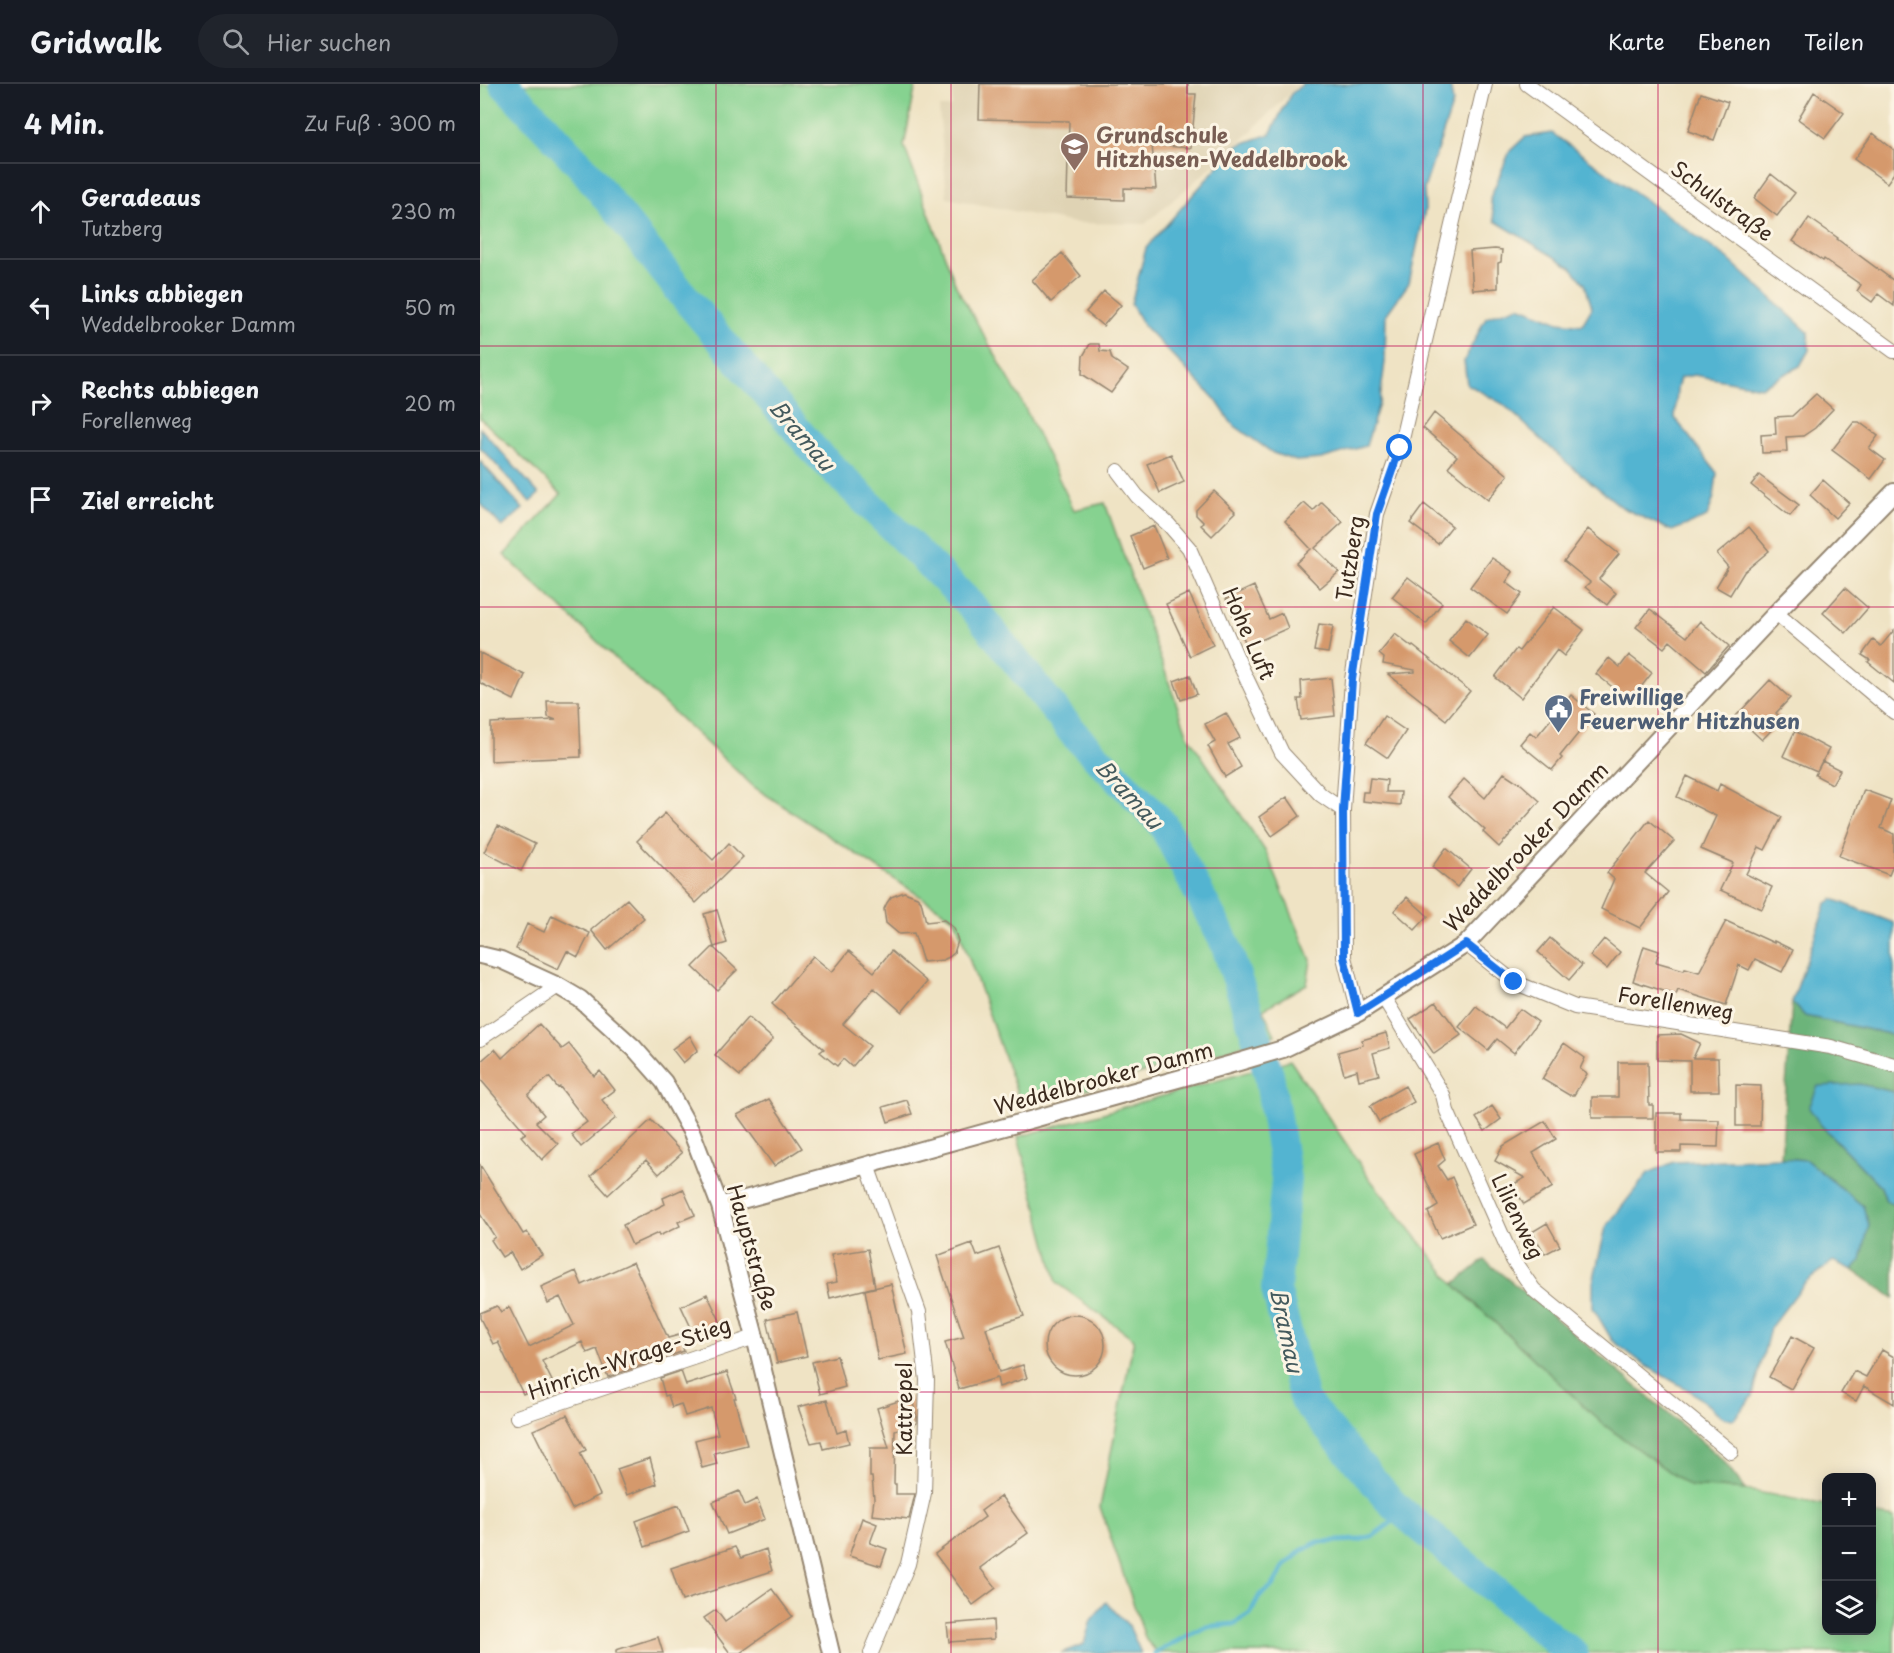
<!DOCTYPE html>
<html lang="de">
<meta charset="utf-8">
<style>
:root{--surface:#171b24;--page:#20242c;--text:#f1f3f6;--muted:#9ea1a6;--line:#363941}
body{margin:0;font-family:"Playpen Sans",sans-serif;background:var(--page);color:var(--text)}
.controls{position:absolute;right:18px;bottom:18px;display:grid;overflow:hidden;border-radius:12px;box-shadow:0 3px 15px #0003}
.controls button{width:54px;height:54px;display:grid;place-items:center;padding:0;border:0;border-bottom:2px solid var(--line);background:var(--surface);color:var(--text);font:30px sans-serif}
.stop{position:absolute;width:18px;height:18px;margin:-14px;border:4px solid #1a73e8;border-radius:50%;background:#fff}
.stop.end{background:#1a73e8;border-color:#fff;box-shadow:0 2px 6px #0008}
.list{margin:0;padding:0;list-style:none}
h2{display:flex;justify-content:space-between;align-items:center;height:78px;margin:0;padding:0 24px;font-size:26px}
h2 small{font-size:20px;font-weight:400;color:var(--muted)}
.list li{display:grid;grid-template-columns:39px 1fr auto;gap:18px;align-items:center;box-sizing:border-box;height:96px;padding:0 24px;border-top:2px solid var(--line)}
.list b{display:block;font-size:22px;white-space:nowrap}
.list p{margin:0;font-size:20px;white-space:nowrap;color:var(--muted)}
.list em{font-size:20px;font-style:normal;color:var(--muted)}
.icon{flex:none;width:33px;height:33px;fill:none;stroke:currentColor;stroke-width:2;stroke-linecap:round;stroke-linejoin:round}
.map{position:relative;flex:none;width:1414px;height:1569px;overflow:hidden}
header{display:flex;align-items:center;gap:36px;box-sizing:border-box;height:84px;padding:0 30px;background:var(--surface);border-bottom:2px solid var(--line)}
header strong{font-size:28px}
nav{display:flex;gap:33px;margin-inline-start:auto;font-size:21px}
.search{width:420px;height:54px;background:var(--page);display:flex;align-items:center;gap:15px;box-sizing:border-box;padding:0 21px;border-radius:33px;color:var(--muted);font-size:22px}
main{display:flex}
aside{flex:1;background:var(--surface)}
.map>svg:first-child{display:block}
.built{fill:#dfd3b4}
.green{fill:#86d290;stroke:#607e57;stroke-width:1.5}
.forest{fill:#6cb47a;stroke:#546f4c;stroke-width:1.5}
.water{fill:#53b4d1;stroke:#476f78;stroke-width:1.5}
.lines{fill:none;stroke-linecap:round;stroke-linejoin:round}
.stream{stroke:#53b4d1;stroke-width:5}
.river{stroke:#53b4d1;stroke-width:30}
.building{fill:#d5996c}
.minor-casing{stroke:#958671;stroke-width:16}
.tertiary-casing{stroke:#958671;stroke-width:20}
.minor{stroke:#fff;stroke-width:14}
.tertiary{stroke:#fff;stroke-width:16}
.route{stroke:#1a73e8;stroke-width:8}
.grid{fill:none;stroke:#c2185b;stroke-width:1.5;stroke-opacity:0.55}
.labels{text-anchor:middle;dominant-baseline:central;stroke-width:6;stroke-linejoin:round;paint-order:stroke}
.education-label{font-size:21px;font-weight:bold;fill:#785e54;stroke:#fcf5e5;text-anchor:start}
.street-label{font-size:21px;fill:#3b2a1e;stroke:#fcf5e5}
.service-label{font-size:21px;font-weight:bold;fill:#4e5e75;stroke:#fcf5e5;text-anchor:start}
.water-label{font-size:22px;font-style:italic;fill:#435a5d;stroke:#fcf5e5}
</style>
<header>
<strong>Gridwalk</strong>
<div class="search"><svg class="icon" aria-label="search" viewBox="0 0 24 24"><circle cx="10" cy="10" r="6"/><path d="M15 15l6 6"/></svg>Hier suchen</div>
<nav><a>Karte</a><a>Ebenen</a><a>Teilen</a></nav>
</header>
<main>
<aside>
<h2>4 Min.<small>Zu Fuß · 300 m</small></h2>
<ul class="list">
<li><svg class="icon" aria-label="ahead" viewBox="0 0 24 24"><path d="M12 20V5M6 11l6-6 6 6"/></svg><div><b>Geradeaus</b><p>Tutzberg</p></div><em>230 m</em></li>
<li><svg class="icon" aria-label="left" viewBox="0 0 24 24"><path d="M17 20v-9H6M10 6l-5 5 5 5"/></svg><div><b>Links abbiegen</b><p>Weddelbrooker Damm</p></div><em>50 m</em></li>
<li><svg class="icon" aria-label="right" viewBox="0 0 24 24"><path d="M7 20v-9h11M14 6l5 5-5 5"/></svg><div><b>Rechts abbiegen</b><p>Forellenweg</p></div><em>20 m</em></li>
<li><svg class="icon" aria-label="arrive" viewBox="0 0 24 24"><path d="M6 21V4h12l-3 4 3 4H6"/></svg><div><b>Ziel erreicht</b></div></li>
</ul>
</aside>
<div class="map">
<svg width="1414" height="1569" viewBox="0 0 1414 1569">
<rect width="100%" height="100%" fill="#fcf5e5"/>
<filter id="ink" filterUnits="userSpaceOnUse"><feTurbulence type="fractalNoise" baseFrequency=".0167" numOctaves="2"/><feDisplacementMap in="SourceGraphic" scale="12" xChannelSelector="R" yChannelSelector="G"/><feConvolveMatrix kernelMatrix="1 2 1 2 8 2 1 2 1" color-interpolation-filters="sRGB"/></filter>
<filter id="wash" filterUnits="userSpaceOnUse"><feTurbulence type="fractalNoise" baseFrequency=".008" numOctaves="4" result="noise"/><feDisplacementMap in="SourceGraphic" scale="24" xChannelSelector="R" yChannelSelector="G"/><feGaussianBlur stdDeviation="1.35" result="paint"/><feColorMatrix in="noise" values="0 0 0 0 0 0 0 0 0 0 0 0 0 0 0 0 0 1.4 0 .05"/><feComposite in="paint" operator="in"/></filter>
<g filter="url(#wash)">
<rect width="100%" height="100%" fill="#efe3c4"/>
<path class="built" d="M473,0H819L756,62L665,140L595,139L467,114L459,23H472Z"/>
<path class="green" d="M0,0H436L424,62L476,202L541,316L594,426L625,419L708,652L786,768L831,876L827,900L783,925L795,951L748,966L542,1023L475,835L274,703L24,471L81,410L0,334Z
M810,976L889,1094L974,1200L1123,1340L1209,1402L1266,1406L1346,1421V1546H1392V1430L1414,1434V1569H678L666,1556L620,1423L654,1255L577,1199L538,1053Z"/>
<path class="forest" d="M1312,918L1325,932L1414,951V1008L1379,1000L1340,1040L1401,1103L1406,1117L1414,1121V1214L1373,1186L1381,1176L1383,1122L1326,1076L1301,1074Z
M1004,1176L1048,1211L1243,1376L1266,1406L1209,1402L1123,1340L974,1200Z"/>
<path class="water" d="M823,0H970L973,19L944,105L945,126L929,199L906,231L905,278L900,316L886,362L841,375L816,377L793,369L752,340L736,316L663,241L651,220L666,164L756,62L790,50L811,10Z
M1072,49L1248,175L1328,248L1329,266L1320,282L1281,303L1214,291L1200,294L1197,305L1195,334L1237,389L1234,413L1227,433L1192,447L1143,424L1086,378L1023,320L987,300L984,277L1006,233L1039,222L1079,238L1102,241L1112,224L1105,200L1091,183L1015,137L1010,114L1030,67L1045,53Z
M0,344L59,410L50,418L0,363Z
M0,377L43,425L22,443L0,419Z
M1353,815L1414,839V951L1325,932L1312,918L1346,820Z
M1379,1000L1414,1008V1121L1406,1117L1401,1103L1340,1040L1329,1024L1338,1002Z
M1301,1074L1326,1076L1383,1122L1389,1141L1381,1177L1373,1186L1353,1177L1324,1200L1290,1244L1273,1312L1254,1335L1244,1334L1212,1308L1165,1281L1132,1256L1113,1224V1198L1126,1143L1168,1089L1194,1078Z
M626,1518L649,1542L661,1569H581L604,1560L611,1536Z"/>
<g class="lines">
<path class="stream" d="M675,1569L725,1543L754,1540L770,1530L780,1511L793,1502L804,1483L821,1467L838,1458L878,1456L893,1452L924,1429"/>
<path class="river" d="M24,0L103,84L207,216L333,365L492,522L594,650L682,739L745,859L789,990L806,1095L796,1205L824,1316L913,1420L1078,1559L1093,1569"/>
</g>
<g id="blocks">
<path class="building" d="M500,0H708V10H716L711,64L672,61L676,105L644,104V116L587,114L589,37L499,35Z
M1334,8L1364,29L1345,54L1318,35Z
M1221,9L1248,18L1234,56L1208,47Z
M1393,49L1414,66V89L1407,99L1374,75Z
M1291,90L1315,109L1297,132L1274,114Z
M1329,134L1358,154L1357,155L1414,197V222L1398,210L1392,218L1377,207L1381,201L1344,175L1343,177L1313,157Z
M1015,165L1022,166L1021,178L1018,179V204L993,206L990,167Z
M582,169L601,192L571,218L552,196Z
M624,207L641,221L623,242L606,228Z
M610,260H619L620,267L630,268L632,275L648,286L631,309L602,290L603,272Z
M1336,310L1353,325L1335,344L1323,352L1306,353L1307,368L1282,369L1281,351L1296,350L1295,333L1312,332Z
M954,329L1028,391L1008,416L968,383L977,372L943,344Z
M1374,338H1379L1398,352L1389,364L1405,376L1391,395L1352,366Z
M691,370L704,398L680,409L667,380Z
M1279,391L1319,421L1310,432L1271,401Z
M1343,396L1369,419L1355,434L1330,411Z
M734,407L756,428L732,452L721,441L724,439L716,431V426Z
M842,418L863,438L835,464L859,488L840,504L816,479L831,465L805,437L824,419L833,427Z
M944,420L972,442L958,460L930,439Z
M674,442L687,474L663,484L650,452Z
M1269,443L1289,467L1264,488L1250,511L1236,503L1248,483L1237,470Z
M1108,445L1139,470L1119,495L1136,509L1127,521L1105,503L1110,498L1084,477Z
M1012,474L1033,488L1026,498L1042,510L1027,530L990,503Z
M928,493L962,519L946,540L912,513Z
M774,502L789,535L802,529L808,544L767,562L746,515Z
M1365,504L1388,524L1366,549L1343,529Z
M709,509L733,561L710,572L686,520Z
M1074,523L1104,546L1084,572L1077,566L1041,614L1015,593L1036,565L1039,567Z
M1170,525L1207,553L1220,537L1249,562L1226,588L1190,557L1184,564L1156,543Z
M986,534L1008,551L990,574L969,557Z
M839,540L853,542L848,569L834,567Z
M1414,546V599L1388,578L1390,576L1382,571L1393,556L1401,562Z
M915,550L932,563L933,562L990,607L966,636L908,590L935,588V586L903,580L904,574L899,570Z
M0,569L45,591L34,616L0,599Z
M1149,571L1172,589L1150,617L1116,590L1129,574L1140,583Z
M710,591L717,610L701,616L694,597Z
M851,594L855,632L821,636L818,615H822L821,597Z
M1290,596L1310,614L1296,629L1302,635L1282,656L1256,632Z
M1091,611L1114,630L1080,672L1082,674L1072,686L1040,660L1050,648L1056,653Z
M67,617H99L101,673L11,677V639L76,636L68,633Z
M746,629L760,654L748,660L761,683L745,693L728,662L735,658L725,640Z
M904,632L926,647L908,674L886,659Z
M1315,647L1349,665L1337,687L1303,672Z
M1342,677L1360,686L1352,700L1335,691Z
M1024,689L1041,700L1060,717L1019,763L1003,748L1005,746L968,713L984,695L1005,714Z
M1207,692L1237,707L1240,700L1302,733L1285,766L1279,763L1266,790L1292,803L1282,825L1240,806L1253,779L1221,765L1236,732L1197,713Z
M890,694L907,696L906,708H921L920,721L882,717L883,708H888Z
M1384,706L1411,716L1401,744L1414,750V779L1409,791L1359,772Z
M807,713L820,732L792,752L779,733Z
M185,729L233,776L249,759L263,773L216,819L157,757Z
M1169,736L1194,757L1165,789L1188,808L1160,844L1121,825L1134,795L1127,789Z
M18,742L55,760L41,787L4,768Z
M966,764L991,785L977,803L952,783Z
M424,808L437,813L441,817L446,838L464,836L474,844L478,857L474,869L469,873L463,876L443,878L434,849L419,850L406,839L404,825L407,819L411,813Z
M927,813L948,832L935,846L914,827Z
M147,815L164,834L127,866L111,846Z
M237,826L247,859L234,863L224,830Z
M72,831L110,849L98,873L87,867L78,885L36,865L47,840L64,848Z
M1246,837L1294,859V857L1313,866L1302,888L1275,875L1269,886L1259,881L1246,921L1198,906L1196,911L1153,897L1164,862L1179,867L1176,878L1204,886L1205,884L1219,888Z
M1070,854L1102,881L1089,896L1058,868Z
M1124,855L1140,868L1127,885L1110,872Z
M233,863L257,886L237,906L213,883Z
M369,867L394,888L411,867L447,898L422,928L394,904L363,940L390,962L372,983L363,975L357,982L340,968L344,965L292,920L333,872L352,888Z
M956,918L981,951L954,970L930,935Z
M996,922L1025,944L1040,925L1058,938L1034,969L1017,955L1008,966L979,943Z
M268,933L293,955L260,992L235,971Z
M59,940L82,965L89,960L114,992L120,987L135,1006L122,1016L136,1034L101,1063L91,1050L107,1038L80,1003L78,1004L69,993L48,1011L64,1031L56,1038L78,1060L62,1076L41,1052L46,1049L0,995V978L15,965L22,974Z
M906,949L910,964L893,969L899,991L879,996L877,986L864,990L858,968L883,961L882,956Z
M1201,950L1220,959L1213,974H1238L1239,1007H1210V977L1177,976V951Z
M210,952L218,966L203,979L192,965Z
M1084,959L1105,974L1100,985L1107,990L1094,1011H1089L1062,995Z
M1138,978H1168L1169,1021H1173V1034H1112V1013H1138Z
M1256,1001L1281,1002L1280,1042H1256Z
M925,1002L934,1018L899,1038L890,1022Z
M289,1015L322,1064L294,1082L257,1031Z
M427,1016L432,1030L408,1038L403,1023Z
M1012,1022L1021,1035L1005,1047L996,1034Z
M1176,1029H1201V1035L1239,1036L1238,1063L1201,1062V1068H1176Z
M171,1036L202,1069L179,1090L166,1076L128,1111L111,1092Z
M1065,1037L1076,1055L1053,1069L1073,1103L1044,1120L1032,1101L1045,1094L1015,1077L1023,1062Z
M958,1059L965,1076L958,1082L967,1096L972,1093L993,1140L960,1154L948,1128L958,1122L934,1070Z
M0,1081L43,1150L47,1148L62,1171L40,1185L30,1168L22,1173L11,1156L15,1153L0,1130Z
M203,1105L215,1131L198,1138L200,1142L179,1152L178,1149L152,1161L143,1141L185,1120L183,1114Z
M1067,1139L1080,1162L1065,1170L1052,1148Z
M492,1159L497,1172L519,1164L544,1232L506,1244L519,1288L543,1281L547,1294L519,1303L517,1294L479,1305L465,1258L484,1253L457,1172Z
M388,1165L395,1203L350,1214L347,1200L357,1198L351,1171Z
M153,1178L188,1254L199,1251L204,1267L128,1293L117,1265L107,1269L102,1258L62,1277L72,1297L43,1310L18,1258L13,1260L0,1234V1229L17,1222L21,1228L29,1223L49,1263L94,1241L80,1213L68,1219L61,1203L96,1187L102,1201Z
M411,1200L427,1270L398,1276L385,1206Z
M227,1210L242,1241L216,1254L201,1222Z
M317,1228L327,1272L297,1279L287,1235Z
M565 1261a30 30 0 1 1 60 0a30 30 0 1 1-60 0Z
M1312,1252L1334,1264L1311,1305L1289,1293Z
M1402,1266L1414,1273V1320L1384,1302L1376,1317L1361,1309L1374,1287L1386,1293Z
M357,1272L365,1303L340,1310L332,1278Z
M201,1287L206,1301L247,1288L256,1314H254L267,1361L234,1369L237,1380L222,1384L215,1356L238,1350L231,1324L205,1332L201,1320L192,1323L188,1311L185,1312L180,1294Z
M431,1313L437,1333V1339L415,1346L414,1400H416V1410H435L429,1435L392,1431L394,1415L392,1393H390V1364H409L397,1324Z
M347,1316L357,1349L366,1346L369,1359L343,1365L341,1357L331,1359L318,1323Z
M87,1331L106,1366L100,1369L120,1411L92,1425L53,1346Z
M170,1374L177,1400L147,1411L137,1385Z
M259,1407L265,1421L277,1415L285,1435L247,1450L233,1418Z
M521,1412L548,1449L500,1484L516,1504L493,1521L455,1470L505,1433L501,1427Z
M199,1421L209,1447L165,1463L156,1437Z
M382,1434L397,1440L390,1459L407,1465L401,1482L369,1472Z
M255,1463L261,1474L286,1465L292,1487L202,1517L191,1484Z
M292,1505L312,1532L260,1569H250L224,1534L236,1526L245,1538Z
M513,1536L514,1555L469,1558L467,1540Z
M178,1553L183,1569H136V1566Z"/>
</g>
</g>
<g filter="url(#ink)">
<use href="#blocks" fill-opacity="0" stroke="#958671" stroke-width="1.5"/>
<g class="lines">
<defs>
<path id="minor" d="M1047,0L1414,267
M638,387L657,412L689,441L709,464L761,583L802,669L841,711L863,726
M1296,529L1414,628
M986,860L1034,898L1095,923L1351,963L1414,981
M904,914L963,1011L967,1027L1033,1176L1054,1206L1251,1368
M878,929L864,873L863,726L872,596L897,430L920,364L1005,0
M0,955L78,902
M387,1081L439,1228L447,1296L444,1409L428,1480L391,1569
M37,1333L275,1253"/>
<path id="tertiary" d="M0,871L21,876L78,902L100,915L154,964L184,998L212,1049L240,1122L275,1253L351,1569
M240,1122L759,978L803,965L878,929L986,860L1296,529L1414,408"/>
</defs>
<use href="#minor" class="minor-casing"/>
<use href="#tertiary" class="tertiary-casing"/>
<use href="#minor" class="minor"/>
<use href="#tertiary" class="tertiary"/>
</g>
</g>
<g class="lines" filter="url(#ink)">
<path class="route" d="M920,364L897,430L872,596L863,726L864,873L878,929L986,860L1034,898"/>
</g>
<path class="grid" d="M236,0V1569M471,0V1569M707,0V1569M943,0V1569M1178,0V1569M0,262H1414M0,523H1414M0,784H1414M0,1046H1414M0,1308H1414"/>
<defs>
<symbol id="school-pin" viewBox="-11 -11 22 30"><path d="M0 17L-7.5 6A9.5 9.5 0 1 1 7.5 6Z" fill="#8d6e63" stroke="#fcf5e5"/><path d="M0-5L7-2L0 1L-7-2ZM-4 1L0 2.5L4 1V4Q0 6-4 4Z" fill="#fff"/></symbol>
<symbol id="civic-pin" viewBox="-11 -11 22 30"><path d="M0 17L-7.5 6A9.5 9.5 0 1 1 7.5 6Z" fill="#5c6f8a" stroke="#fcf5e5"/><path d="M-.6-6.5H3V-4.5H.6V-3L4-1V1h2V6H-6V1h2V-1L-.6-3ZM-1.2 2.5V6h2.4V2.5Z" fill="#fff"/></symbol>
</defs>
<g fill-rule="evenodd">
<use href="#school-pin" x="578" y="46" width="33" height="45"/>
<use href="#civic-pin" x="1062" y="608" width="33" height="45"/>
</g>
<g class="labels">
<g class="education-label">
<text x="616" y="50">Grundschule<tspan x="616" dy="24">Hitzhusen-Weddelbrook</tspan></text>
</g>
<g class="street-label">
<text transform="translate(1243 116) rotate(36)">Schulstraße</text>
<text transform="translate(869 474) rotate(-81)">Tutzberg</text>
<text transform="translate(770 549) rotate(66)">Hohe Luft</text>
<text transform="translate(1045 762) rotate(-46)">Weddelbrooker Damm</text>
<text transform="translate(1196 918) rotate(9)">Forellenweg</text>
<text transform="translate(623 993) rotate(-15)">Weddelbrooker Damm</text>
<text transform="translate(1039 1132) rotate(64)">Lilienweg</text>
<text transform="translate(273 1163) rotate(74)">Hauptstraße</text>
<text transform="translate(149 1273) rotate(-19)">Hinrich-Wrage-Stieg</text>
<text transform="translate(423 1325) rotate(-90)">Kattrepel</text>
</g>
<g class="service-label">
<text x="1099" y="612">Freiwillige<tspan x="1099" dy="24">Feuerwehr Hitzhusen</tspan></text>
</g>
<g class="water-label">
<text transform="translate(323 350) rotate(49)">Bramau</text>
<text transform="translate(650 709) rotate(47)">Bramau</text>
<text transform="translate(808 1246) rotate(78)">Bramau</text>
</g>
</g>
</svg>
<div class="controls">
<button>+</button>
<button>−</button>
<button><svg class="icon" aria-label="layers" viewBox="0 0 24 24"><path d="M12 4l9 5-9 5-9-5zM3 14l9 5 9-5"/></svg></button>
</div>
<div class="stop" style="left:920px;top:364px"></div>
<div class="stop end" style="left:1034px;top:898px"></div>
</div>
</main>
